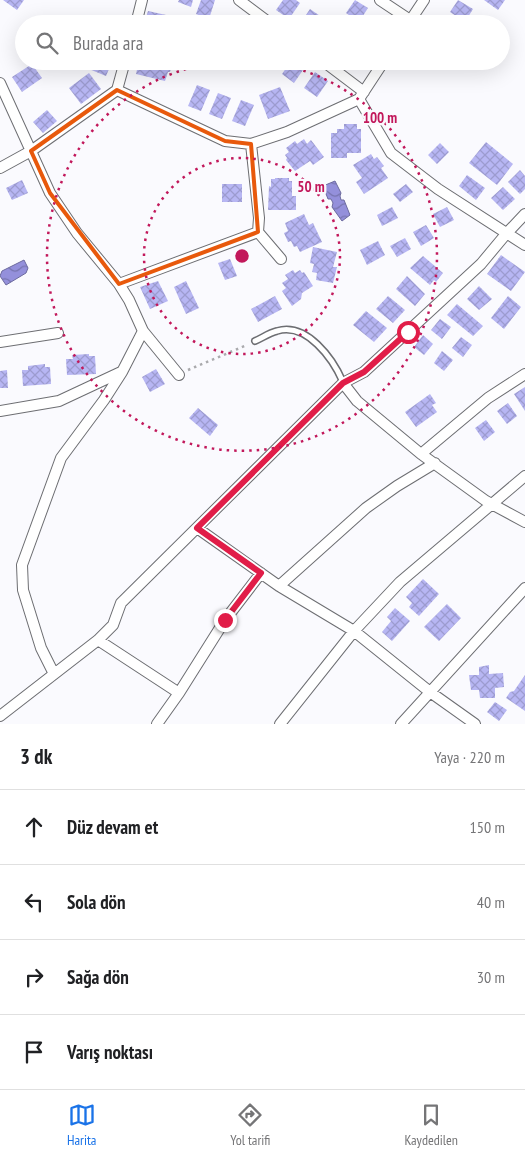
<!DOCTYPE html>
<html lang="tr">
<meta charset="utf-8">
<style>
:root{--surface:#fff;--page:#f2f2f2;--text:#202124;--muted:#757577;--line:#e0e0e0;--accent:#1a73e8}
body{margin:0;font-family:"PT Sans Narrow",sans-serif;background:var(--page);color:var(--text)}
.stop{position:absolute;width:15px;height:15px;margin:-11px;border:4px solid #e11d48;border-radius:50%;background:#fff}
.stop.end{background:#e11d48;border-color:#fff;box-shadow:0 1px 5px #0008}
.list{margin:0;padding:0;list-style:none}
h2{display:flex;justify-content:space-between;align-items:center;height:65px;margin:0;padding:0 20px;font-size:21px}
h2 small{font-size:16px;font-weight:400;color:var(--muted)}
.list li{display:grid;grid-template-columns:32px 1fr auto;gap:15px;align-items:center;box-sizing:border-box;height:75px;padding:0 20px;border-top:1px solid var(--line)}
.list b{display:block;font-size:19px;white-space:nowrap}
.list em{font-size:16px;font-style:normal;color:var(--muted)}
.icon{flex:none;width:28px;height:28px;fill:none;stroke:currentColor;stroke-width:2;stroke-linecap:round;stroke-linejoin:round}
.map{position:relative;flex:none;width:525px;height:724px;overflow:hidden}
.search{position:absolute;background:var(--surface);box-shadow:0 5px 20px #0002;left:15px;right:15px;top:15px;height:55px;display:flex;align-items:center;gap:12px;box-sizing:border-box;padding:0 18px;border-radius:28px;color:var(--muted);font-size:19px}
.sheet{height:365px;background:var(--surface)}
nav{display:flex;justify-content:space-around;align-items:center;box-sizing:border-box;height:70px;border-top:1px solid var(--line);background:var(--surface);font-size:14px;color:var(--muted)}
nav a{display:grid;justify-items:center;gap:2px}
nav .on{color:var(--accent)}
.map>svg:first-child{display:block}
.water{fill:url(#water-waves);stroke:#6c6a9f}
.building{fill:url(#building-cross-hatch)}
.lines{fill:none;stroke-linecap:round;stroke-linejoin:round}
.lane-casing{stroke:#6d6e72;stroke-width:8}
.street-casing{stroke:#6d6e72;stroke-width:12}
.path{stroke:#aaaaad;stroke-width:2.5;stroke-dasharray:2.5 4;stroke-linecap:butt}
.lane{stroke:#fff;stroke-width:5}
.street{stroke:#fff;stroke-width:10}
.route{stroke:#e11d48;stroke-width:6}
.marked{fill:none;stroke:#e8590c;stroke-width:4;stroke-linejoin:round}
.ring{fill:none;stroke:#c2185b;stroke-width:2.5;stroke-dasharray:2.5 5}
.centre{fill:#c2185b;stroke:#fafafe;stroke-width:2.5}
.ring-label{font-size:15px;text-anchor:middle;font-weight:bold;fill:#c2185b;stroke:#fafafe;stroke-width:4.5;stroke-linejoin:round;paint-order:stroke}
</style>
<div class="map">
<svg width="525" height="724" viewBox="0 0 525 724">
<defs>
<pattern id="water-waves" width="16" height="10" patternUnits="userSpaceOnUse" patternTransform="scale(1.25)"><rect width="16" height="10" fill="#9490db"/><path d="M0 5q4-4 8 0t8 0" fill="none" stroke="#7774b0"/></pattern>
<pattern id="building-cross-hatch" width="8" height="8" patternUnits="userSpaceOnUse" patternTransform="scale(1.25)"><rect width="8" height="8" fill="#b7b6f3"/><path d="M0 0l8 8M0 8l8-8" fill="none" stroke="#9c9bcf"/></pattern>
</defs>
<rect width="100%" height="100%" fill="#fafafe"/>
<path class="water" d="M335,181L341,193L340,196L341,200H344L350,215L342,221L332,207L333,203L331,199H328L323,186Z
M24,260L28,268L26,273L6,285L0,276L2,271Z"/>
<path class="building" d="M3,0H24L17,10Z
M179,0H193L191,7L178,2Z
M201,0H215L209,19L196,14Z
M283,0H296L300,3L289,19L276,10Z
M355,0L368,8L359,22L346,13Z
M458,0L473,9L465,22L450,12Z
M484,0H505L498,10Z
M310,9L323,18L319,24H300Z
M148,11L166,15L164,24H144Z
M84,15L109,23V24H81Z
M229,16L240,24H223Z
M484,16L496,24H479Z
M375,17L385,24H370Z
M92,61L112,62L106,76L89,69Z
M139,61H173L170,72H168L165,81L136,74Z
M261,61H279L273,70Z
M291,61H297L305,67L294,83L282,74Z
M32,64L42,78L22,92L12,77Z
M315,72L328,81L317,97L304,88Z
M89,73L101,89L81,104L69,88Z
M197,85L210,90L201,111L188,106Z
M280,87L290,111L268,119L259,95Z
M218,93L231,98L222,119L209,114Z
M241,100L254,105L245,126L232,121Z
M47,110L57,121L43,133L33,122Z
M344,124H357V129H361V153H347V158H331V133H337V129H344Z
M304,139L307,144L311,140L324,157L313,165L310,161L295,171L286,160L287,158L285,155L289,152L286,148L295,141L297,144Z
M486,142L513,164L497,185L469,163Z
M440,143L449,152L437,164L428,155Z
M371,154L374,159L377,157L384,166L381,168L388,178L364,194L356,182L362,178L353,165Z
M520,170L525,176V189L520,194L508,182Z
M467,175L485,188L476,200L459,186Z
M275,178H289V181H292V196H296V210H268L269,186L271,187V179H275Z
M22,180L28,193L12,200L6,188Z
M222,184H242V202H222Z
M406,184L413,192L400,202L393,194Z
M503,187L515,199L503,210L491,198Z
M392,207L398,218L382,226L377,215Z
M447,207L454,220L440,227L433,214Z
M304,214L309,225L313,223L322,242L300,252L297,246L294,247L291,241L288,242L284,233L288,231L285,223Z
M426,225L434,238L421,246L413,232Z
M405,238L411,249L397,257L390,246Z
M378,241L385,255L367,265L360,250Z
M313,247L337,252L333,267H337L333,283L316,280L317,273L312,272L314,264L310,263Z
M501,255L525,272L511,291L487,274Z
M423,256L443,273L436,282L434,280L430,285L410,268Z
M230,259L237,276L225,280L218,263Z
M293,270L295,273L300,270L302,273L304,272L313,286L302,293L301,299L292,306L282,291L286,288L282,283L288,279L285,275Z
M407,276L425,294L415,306L396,289Z
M158,281L168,301L150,309L140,287Z
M186,281L199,308L186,314L174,287Z
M479,286L492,299L479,310L467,299Z
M275,296L282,309L258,322L251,309Z
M388,296L405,310L393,323L376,309Z
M508,296L521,307L504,329L491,318Z
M457,304L483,326L473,336L447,315Z
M366,311L387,328L374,342L353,325Z
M440,319L451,327L442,339L431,330Z
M423,335L433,344L424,355L414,347Z
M461,337L472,345L463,357L452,348Z
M442,351L453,360L444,371L434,363Z
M89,354V356H95L96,374L67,375L66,359H73L72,355Z
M45,364V367H50L51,384L23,386L22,370H28V366Z
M156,369L165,384L150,392L142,377Z
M7,370L8,388H0V371Z
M525,387V411L514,394Z
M430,394L436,403L432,405L437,412L416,427L405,412Z
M508,403L517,416L507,424L497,411Z
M198,408L218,425L210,436L189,418Z
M486,420L495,432L484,441L475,428Z
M423,579L439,594L419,616L409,607L412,603L406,597Z
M447,604L461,618L439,641L424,627Z
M395,608L410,621L392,641L382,632L391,621L387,617Z
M489,665V674L503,673L504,687L495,688V698H480L479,690H471L469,675H479V667Z
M525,675V711L506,698L510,692L514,691Z
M495,702L507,710L499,721L487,712Z"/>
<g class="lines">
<defs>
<path id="lane" d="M255,341C262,338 269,333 277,331C307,322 333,359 343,382"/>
<path id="street" d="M239,0L271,24
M380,0L410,20
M136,24L142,0
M408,24L424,0
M323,61L364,92
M0,83L50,193L77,233L119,284L129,300L143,331
M117,90L225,141L251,144L287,132L359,99L384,61
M359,99L391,153L438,189L525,245
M0,168L31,151L117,90L125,61
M258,232L281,259
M119,284L258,232L259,218L251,144
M0,342L58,333
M343,383L357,401L421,454L486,501L525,522
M0,411L59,401L121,372
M421,454L488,398L525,374
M197,528L279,586L354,631L430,692L475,724
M279,586L366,508L397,486L435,463
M98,640L179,693
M54,674L41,648L23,590L22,565L61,458L104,400L122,372L143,331L179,375
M0,716L98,640L113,625L121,603L343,383L364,372L481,264L506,234L525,214
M157,724L179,693L225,620L261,573
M280,724L354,631L400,582L525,476
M401,724L525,588"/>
</defs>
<use href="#lane" class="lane-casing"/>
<use href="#street" class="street-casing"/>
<path class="path" d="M188,370L247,345"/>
<use href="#lane" class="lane"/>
<use href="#street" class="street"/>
</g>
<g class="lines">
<path class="route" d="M225,620L261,573L197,528L343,383L364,372L408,332"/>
</g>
<path class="marked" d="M117,90L225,141L251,144L258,232L119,284L50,193L31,151Z"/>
<g class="ring">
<circle cx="242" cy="256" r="98"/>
<path d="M252 61A195 195 0 1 1 232 61"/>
</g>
<circle cx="242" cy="256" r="8" class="centre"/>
<g class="ring-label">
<text x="380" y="123">100 m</text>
<text x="311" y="192">50 m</text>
</g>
</svg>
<div class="stop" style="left:408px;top:332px"></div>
<div class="stop end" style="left:225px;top:620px"></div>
<div class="search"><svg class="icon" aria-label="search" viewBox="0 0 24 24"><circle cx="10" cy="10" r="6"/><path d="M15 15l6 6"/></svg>Burada ara</div>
</div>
<section class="sheet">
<h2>3 dk<small>Yaya · 220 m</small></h2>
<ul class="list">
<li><svg class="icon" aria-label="ahead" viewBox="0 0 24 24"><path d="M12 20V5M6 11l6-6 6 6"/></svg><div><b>Düz devam et</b></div><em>150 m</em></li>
<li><svg class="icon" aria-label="left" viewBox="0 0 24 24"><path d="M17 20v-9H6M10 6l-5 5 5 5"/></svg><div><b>Sola dön</b></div><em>40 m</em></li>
<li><svg class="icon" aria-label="right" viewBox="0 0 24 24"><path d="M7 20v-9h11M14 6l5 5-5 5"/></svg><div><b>Sağa dön</b></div><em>30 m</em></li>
<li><svg class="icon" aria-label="arrive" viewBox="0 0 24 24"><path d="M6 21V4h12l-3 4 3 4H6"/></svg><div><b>Varış noktası</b></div></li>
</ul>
</section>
<nav>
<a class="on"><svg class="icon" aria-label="map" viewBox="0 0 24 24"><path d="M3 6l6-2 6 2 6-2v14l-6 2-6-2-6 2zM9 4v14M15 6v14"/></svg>Harita</a>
<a><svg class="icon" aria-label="directions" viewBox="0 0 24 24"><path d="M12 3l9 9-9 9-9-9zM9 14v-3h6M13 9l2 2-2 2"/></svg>Yol tarifi</a>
<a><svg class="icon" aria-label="saved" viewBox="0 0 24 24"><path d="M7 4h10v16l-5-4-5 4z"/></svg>Kaydedilen</a>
</nav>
